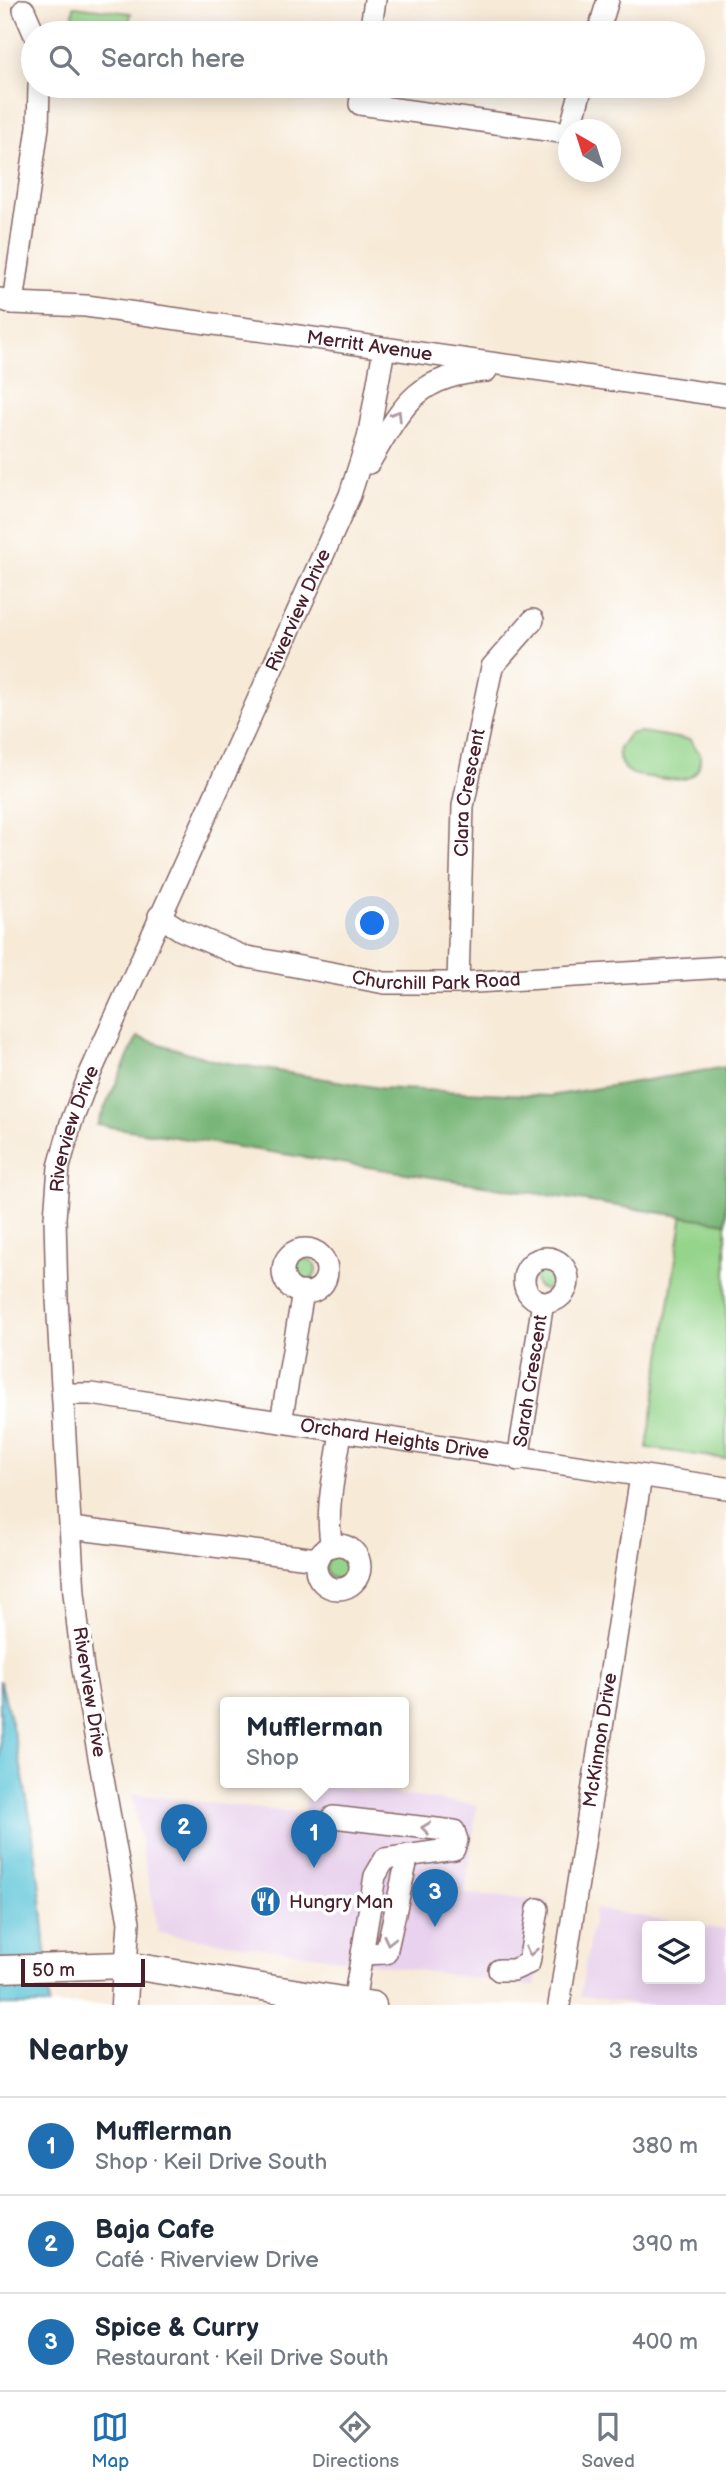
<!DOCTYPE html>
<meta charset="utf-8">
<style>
:root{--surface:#fff;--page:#f2f2f3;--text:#1f2937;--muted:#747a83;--line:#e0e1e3;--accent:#1f6fb2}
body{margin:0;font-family:"Balsamiq Sans",sans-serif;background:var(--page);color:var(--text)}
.controls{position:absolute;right:21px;bottom:21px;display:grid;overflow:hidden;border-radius:7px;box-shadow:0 4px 18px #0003}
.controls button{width:63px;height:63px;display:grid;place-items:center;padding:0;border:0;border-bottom:2px solid var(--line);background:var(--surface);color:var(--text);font:35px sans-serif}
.compass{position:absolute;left:558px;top:119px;width:63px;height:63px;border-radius:50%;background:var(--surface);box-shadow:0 4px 18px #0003;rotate:321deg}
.scale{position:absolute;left:21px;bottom:18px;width:124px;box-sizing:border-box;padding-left:7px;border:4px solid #4a1f2b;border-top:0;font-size:19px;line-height:24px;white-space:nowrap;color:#4a1f2b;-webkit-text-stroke:5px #fff;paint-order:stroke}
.you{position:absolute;left:373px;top:924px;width:24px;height:24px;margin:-18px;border:5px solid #fff;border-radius:50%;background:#1a73e8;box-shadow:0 0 0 10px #1a73e833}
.badge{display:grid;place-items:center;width:46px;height:46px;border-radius:50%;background:var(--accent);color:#fff;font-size:23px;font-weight:700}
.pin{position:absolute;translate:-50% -58px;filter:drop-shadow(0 2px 4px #0008)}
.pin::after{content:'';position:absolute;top:37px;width:24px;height:21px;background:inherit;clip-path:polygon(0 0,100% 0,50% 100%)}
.popup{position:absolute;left:220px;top:1697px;width:189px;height:91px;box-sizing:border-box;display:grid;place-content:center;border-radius:7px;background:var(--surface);filter:drop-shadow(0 2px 5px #0005);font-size:23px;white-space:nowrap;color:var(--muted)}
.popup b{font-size:26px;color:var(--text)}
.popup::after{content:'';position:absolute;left:50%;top:100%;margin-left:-14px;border:14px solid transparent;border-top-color:var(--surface)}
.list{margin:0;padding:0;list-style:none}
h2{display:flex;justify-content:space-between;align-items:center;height:91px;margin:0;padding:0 28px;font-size:30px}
h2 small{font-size:23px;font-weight:400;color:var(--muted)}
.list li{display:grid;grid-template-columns:46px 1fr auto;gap:21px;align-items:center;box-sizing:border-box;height:98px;padding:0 28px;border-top:2px solid var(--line)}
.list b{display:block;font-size:26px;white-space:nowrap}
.list p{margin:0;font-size:23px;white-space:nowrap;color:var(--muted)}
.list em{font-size:23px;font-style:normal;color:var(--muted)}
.icon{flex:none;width:38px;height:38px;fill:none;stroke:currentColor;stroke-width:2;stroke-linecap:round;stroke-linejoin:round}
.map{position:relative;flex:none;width:726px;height:2005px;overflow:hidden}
.search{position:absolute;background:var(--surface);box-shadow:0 4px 18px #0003;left:21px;right:21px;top:21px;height:77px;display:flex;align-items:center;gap:18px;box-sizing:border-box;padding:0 24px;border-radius:38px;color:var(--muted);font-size:26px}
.sheet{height:385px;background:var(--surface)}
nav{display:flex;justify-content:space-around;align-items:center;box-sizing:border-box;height:98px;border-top:2px solid var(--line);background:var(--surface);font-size:19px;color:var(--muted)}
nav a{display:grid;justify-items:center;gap:4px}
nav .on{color:var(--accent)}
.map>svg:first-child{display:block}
.built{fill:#e9d2ed;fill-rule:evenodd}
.green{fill:#95d48b;stroke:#707a5b;stroke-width:2}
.forest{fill:#78b677;stroke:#616a51;stroke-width:2}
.water{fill:#5cc4d8;stroke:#537282;stroke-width:2}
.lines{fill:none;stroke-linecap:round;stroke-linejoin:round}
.minor-casing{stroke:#876667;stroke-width:24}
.major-casing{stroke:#876667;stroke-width:29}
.minor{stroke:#fff;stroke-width:21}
.major{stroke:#fff;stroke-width:26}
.oneway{stroke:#ae9aa0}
.labels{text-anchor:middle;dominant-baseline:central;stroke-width:7;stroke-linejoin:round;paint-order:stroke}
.street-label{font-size:19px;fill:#4a1f2b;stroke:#fff}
.poi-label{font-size:19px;fill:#4a1f2b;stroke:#fff;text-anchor:start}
</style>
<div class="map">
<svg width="726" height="2005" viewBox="0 0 726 2005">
<rect width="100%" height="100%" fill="#fff"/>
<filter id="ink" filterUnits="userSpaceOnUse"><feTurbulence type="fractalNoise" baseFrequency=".0143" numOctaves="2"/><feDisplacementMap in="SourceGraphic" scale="14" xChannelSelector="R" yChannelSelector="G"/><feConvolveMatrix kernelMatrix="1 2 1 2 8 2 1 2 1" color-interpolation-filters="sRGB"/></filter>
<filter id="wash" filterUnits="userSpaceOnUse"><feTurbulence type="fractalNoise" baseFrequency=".00686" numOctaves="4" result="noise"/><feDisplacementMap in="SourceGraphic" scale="28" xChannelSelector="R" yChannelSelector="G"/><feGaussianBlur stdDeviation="1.57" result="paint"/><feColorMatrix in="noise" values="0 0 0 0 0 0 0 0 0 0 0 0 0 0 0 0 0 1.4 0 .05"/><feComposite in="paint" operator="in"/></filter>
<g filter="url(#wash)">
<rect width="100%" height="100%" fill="#f7ead7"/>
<path class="built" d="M308,1783L477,1805L465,1894L549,1901L535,1987L158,1933L132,1794L304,1814Z
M595,1909L726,1930V2005H641L580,1996ZM647,1926H700V1979H647Z"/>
<path class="green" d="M74,6L131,13L128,31L72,23Z
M641,732L690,740L700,754C702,783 678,781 657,778C648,776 637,777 629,772C620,767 618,758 619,748L629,734Z
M683,1213L726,1221V1459L647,1448Z
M294 1270a11 11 0 1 1 22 0a11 11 0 1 1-22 0Z
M535 1279a11 11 0 1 1 22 0a11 11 0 1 1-22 0Z
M326 1567a12 12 0 1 1 24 0a12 12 0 1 1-24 0Z"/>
<path class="forest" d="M137,1037L216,1061L380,1088L550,1096L726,1067V1223L97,1125Z"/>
<path class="water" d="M0,1680C30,1785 44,1896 49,2005H0Z"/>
</g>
<g filter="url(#ink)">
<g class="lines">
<defs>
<g id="minor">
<path d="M24,10L34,33"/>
<path d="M370,33L375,0"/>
<path d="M598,33L608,0"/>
<path d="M363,86L360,104L568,133"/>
<path d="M570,130L582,86"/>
<path id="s1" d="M0,299L13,303L86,306L726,396"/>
<path d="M13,303L38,127L39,86"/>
<path d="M369,463C402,407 416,375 486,371"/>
<path id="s2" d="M159,916L181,930L242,956L385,983H458L726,967"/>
<path id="s3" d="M458,983L463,806L492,667L533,620"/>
<circle cx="305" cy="1271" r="22"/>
<circle cx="546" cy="1280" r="22"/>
<path id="s4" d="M64,1394H91L726,1488"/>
<path d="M281,1422L303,1292"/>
<path id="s5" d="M518,1460L543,1302"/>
<path d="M71,1528L317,1559"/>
<circle cx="338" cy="1567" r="22"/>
<path d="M332,1546C324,1510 336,1468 341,1432"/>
<path d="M333,1817L454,1831L457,1840L454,1849L385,1859L375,1876L354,2002"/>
<path d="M362,1954L386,1953L408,1855"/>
<path id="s6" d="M126,1965L129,1922L83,1669L74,1593L57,1299L55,1218L59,1167L71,1123L89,1076L350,495L368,438L384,349"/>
<path d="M499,1970H513L529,1963L538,1909"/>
<path id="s7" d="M559,2005L641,1476"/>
</g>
<path id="major" d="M0,1969L126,1965L373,2005
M124,2005L126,1965"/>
</defs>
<use href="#minor" class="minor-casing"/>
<use href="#major" class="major-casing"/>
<use href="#minor" class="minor"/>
<use href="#major" class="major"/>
</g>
<defs><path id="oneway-chevron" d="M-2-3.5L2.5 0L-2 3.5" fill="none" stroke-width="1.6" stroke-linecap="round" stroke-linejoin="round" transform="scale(1.75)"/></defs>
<g class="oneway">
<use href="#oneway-chevron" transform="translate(397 415) rotate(-58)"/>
<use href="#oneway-chevron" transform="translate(426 1828) rotate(-173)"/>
<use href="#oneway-chevron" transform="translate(389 1940) rotate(103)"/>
<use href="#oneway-chevron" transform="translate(531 1951) rotate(101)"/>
</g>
</g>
<defs>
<symbol id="restaurant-disc" viewBox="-11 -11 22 22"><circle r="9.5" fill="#1f6fb2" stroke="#fff"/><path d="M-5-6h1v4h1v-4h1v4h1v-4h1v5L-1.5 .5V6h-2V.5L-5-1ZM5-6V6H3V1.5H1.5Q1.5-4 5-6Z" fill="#fff"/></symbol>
</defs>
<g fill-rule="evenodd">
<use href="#restaurant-disc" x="248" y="1884" width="35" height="35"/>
</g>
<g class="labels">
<g class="street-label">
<text stroke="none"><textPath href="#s1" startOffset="373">Merritt Avenue</textPath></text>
<text stroke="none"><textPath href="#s6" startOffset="1410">Riverview Drive</textPath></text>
<text stroke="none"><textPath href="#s3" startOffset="191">Clara Crescent</textPath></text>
<text stroke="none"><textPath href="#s2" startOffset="289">Churchill Park Road</textPath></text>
<text stroke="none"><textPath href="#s6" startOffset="844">Riverview Drive</textPath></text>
<text stroke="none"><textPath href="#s5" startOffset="80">Sarah Crescent</textPath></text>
<text stroke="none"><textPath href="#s4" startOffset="334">Orchard Heights Drive</textPath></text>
<text transform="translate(89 1692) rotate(81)">Riverview Drive</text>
<text stroke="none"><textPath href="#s7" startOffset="268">McKinnon Drive</textPath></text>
</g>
<g class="poi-label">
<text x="289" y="1902">Hungry Man</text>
</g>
</g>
</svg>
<div class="controls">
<button><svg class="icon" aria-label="layers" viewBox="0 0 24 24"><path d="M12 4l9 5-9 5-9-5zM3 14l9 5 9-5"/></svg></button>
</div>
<svg class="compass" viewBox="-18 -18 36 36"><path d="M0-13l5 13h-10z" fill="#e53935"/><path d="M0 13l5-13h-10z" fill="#747a83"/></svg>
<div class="scale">50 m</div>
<div class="you"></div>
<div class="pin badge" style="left:314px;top:1868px">1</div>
<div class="popup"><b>Mufflerman</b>Shop</div>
<div class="pin badge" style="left:184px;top:1862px">2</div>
<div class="pin badge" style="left:435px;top:1927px">3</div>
<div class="search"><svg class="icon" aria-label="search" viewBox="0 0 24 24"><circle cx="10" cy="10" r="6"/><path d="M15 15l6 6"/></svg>Search here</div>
</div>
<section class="sheet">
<h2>Nearby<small>3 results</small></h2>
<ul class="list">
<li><span class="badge">1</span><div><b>Mufflerman</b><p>Shop · Keil Drive South</p></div><em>380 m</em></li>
<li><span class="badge">2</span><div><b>Baja Cafe</b><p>Café · Riverview Drive</p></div><em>390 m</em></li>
<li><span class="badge">3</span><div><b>Spice &amp; Curry</b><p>Restaurant · Keil Drive South</p></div><em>400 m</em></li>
</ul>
</section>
<nav>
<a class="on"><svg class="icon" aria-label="map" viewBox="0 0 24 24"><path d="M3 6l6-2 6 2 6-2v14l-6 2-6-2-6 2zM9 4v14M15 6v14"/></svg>Map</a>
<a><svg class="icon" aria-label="directions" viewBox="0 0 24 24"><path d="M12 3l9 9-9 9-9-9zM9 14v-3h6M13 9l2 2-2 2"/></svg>Directions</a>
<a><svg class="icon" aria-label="saved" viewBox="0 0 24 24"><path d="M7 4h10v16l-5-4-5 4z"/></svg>Saved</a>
</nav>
